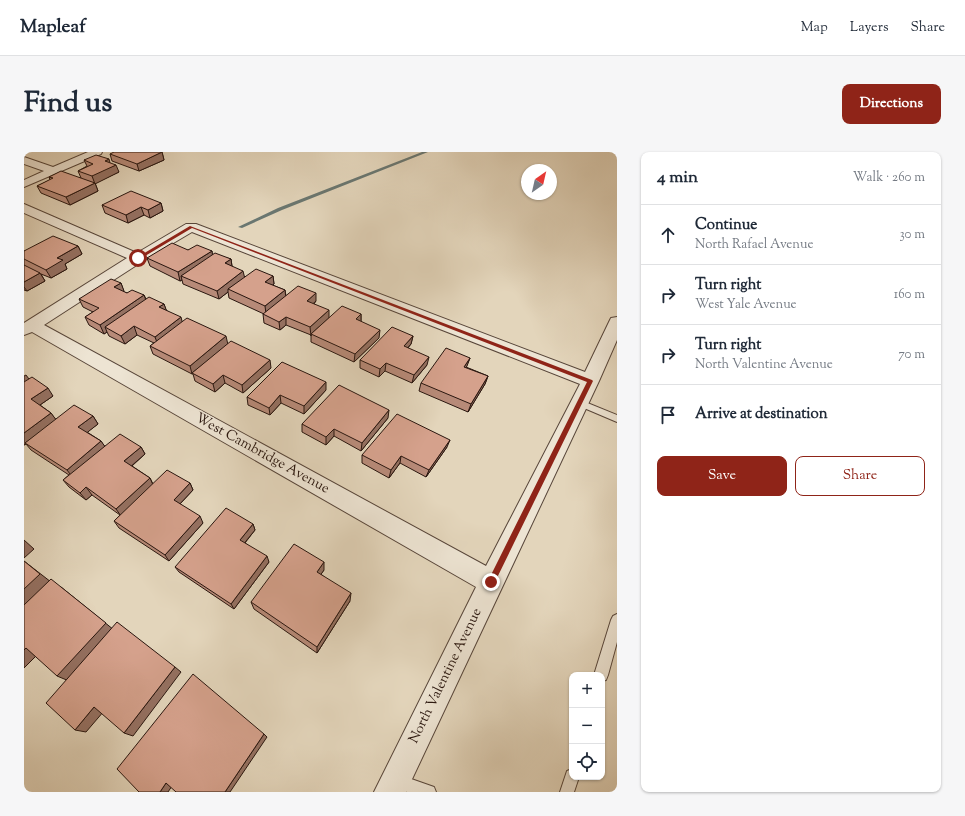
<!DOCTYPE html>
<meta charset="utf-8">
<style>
:root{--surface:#fff;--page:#f6f6f7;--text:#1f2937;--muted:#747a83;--line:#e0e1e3;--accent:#8f2418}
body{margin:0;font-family:"Sorts Mill Goudy",serif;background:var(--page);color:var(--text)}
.controls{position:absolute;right:12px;bottom:12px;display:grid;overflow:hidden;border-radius:8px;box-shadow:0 1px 3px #0004}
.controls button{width:36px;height:36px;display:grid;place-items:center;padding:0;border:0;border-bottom:1px solid var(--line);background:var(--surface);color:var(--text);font:20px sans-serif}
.compass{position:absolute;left:497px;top:12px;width:36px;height:36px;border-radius:50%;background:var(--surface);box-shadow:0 1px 3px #0004;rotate:34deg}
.stop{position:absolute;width:12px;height:12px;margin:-9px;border:3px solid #8f2418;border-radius:50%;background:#fff}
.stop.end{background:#8f2418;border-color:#fff;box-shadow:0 1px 4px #0008}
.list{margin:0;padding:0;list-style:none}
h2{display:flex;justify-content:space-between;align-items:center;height:52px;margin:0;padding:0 16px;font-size:17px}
h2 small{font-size:13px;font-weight:400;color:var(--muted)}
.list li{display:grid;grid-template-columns:26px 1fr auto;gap:12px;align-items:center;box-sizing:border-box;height:60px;padding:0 16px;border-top:1px solid var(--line)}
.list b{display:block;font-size:15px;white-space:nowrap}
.list p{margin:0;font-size:13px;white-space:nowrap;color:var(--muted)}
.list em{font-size:13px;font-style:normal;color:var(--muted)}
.actions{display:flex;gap:8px;padding:12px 16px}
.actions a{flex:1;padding:9px 0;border:1px solid var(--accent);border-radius:8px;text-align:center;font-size:14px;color:var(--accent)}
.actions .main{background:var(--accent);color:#fff}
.icon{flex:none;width:22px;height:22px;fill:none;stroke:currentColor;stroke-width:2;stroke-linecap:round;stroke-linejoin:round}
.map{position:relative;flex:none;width:593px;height:640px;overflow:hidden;border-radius:8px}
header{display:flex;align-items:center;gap:24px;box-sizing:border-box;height:56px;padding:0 20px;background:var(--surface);border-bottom:1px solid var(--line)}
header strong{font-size:19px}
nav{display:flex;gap:22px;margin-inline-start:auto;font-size:14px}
.intro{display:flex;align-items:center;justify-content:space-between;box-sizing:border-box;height:96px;padding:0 24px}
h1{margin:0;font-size:28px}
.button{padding:10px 18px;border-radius:8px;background:var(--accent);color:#fff;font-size:14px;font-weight:700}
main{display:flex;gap:24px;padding:0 24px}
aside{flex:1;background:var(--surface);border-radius:8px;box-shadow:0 1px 3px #0004}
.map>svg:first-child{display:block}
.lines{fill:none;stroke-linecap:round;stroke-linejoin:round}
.stream{fill:#6a7771;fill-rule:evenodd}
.service-casing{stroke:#58463a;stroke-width:2}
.minor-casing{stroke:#58463a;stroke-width:2}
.service{fill:#ede4d3;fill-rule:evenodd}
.minor{fill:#ede4d3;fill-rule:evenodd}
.wall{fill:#b78a78;stroke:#29160f}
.shaded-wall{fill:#957162;stroke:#29160f}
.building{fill:#d5a18c;stroke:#29160f}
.route{fill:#8f2418}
.labels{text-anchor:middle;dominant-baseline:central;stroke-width:3;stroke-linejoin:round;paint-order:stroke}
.street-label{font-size:14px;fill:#29160f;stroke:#ede4d3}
</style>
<header>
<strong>Mapleaf</strong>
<nav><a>Map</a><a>Layers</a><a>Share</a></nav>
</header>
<div class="intro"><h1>Find us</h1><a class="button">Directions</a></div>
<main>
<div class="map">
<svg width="593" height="640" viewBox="0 0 593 640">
<rect width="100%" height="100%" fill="#e3d5bb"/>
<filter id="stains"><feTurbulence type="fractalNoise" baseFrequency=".005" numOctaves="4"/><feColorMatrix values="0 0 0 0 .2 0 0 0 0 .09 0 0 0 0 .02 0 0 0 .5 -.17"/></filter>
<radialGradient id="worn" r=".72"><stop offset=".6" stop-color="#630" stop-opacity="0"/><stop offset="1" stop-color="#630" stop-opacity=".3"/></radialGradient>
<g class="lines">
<path class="stream" d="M398,0H404L258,58L218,76L214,75L254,56Z"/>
<defs>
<path id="service" d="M556,248L593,263V270L553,253L552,251L553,249Z
M593,462V490L584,523L582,528L578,529V523H570L587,468L589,464Z
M548,617V625H555L550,640H536L543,619Z
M373,622L410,635L412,640H383L368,634L366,629L368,624Z"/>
<path id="minor" d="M64,0H78L77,2L0,35V28L20,19L0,12V5L29,15Z
M0,52L113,101L162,72H172L561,220L585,170L587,166L593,165V188L575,229L382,640H350L452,435L8,180L0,183V171L103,106L0,61ZM168,80L556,232L462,414L20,173L119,109Z"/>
</defs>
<use href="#service" class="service-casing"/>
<use href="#minor" class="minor-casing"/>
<use href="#service" class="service"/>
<use href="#minor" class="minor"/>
</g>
<path class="wall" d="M138,0L140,8L115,19L88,9L86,2Z
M60,8L86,11L95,20L71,31L74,39L46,53L17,41L13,34L26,28L25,25L57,26L54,19L63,14Z
M137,51L139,59L126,66L120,63L104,71L81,61L78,53Z
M54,94L58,102L41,112L43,117L27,126L17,122L21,129L3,139L0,138V99Z
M164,98L188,99V102L207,107L208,114L220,125L249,124L250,132L248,133L261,138L262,144L292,149L290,152L305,166L337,162V170L355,186L330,210L287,190V183L262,173L256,178L240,171L239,162H240L205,146L204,140L195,147L159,132L158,128L156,129L126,114L123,106Z
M97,131L100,140L103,141L120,143L122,147L140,152L142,158L158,170L204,192L247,216L219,241L201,231L191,240L171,229L169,222H168L129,202L126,194L130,191L113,183L101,192L85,184L83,180L80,182L65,173L61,165L69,160L59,155L55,147Z
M389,184L387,192L384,196L403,213L388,231L361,219L355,225L336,216V208Z
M446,206L442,215L464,224L461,232L444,260L395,239L397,231Z
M5,227L29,244L16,253L27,261L31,267L69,264L74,272L63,280L77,289L80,294L117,295L121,302L108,314L126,326L129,332L166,331L169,338L156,352L179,371L145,409L95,376L90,369L96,363L68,343L62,348L45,335L39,328L45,323L7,298L2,292L0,293Z
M302,238L280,262L257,251L246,263L224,253L223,245Z
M364,266L337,299L310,284L302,293L278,280V272Z
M423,295L402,325L376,311L365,326L338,311V303Z
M229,372L231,378L221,391L245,410L210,457L155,420L151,415Z
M300,418L297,422L326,449L293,501L230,457L227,450Z"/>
<path class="shaded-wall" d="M138,0L140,8L115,19L113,12Z
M85,7L87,15L92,13L95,20L71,32L68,24L81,9Z
M71,31L74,39L46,53L42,45Z
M137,51L139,59L126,66L124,58Z
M117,55L120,63L104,71L102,63Z
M54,94L58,102L41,112L43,117L27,126L22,118L33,106Z
M188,99L189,108L157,124L158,128L156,129L154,120Z
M207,107L208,115L201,111Z
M219,119L221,127L204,137V140L195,147L193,139Z
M16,121L21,129L3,139L0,135V130Z
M249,124L250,132L242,138L241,130Z
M97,131L100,139L94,144L90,135Z
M261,138L262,147L242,162L241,154Z
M292,141V149L283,157V149Z
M120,143L123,151L81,175L83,180L80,182L76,173Z
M140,152L143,160L135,155Z
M305,158V166L287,182V184L286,175Z
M337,162V171L332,167Z
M157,165L159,173L134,193L131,185Z
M262,165V173L256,178L255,170Z
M110,174L113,183L101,192L97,184Z
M356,178L355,186L330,210L331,202Z
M202,184L204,193L168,221V222L166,214Z
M389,184L387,192L378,202L380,194Z
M405,205L403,213L388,231L390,223Z
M446,206L443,214L437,223L440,215Z
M246,208L247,216L219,241L218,233Z
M362,211L361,219L355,225L356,217Z
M2,223L8,231L0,236V224Z
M199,223L201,231L191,240L189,232Z
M464,224L461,232L444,260L447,252Z
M302,230V238L280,262V254Z
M24,236L29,244L13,255L7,247Z
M256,243L257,251L246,263L245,256Z
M365,258L364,266L337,299L338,291Z
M27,261L33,269L1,291L2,292L0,293V281Z
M69,264L74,272L60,283L54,275Z
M310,277V284L302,293V285Z
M426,288L423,295L402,325L405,318Z
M77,289L82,296L49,326L43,318Z
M117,295L121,302L105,316L100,309Z
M377,304L376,311L365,326L367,318Z
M126,326L129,333L97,364L92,357Z
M166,331L169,338L153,355L150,348Z
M62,335L68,343L62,348L56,341Z
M176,364L179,371L145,409L141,403Z
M229,372L231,378L218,394L216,388Z
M0,388L10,397L0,406Z
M243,404L245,410L210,457L207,452Z
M0,409L27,430L0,456Z
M300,410V418L293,428V420Z
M37,435L90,478L45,529L33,524Z
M327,441L326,449L293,501V495Z
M2,496L14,502L0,516V498Z
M151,515L157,520L109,584L100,581Z
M70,555L80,559L62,580L51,578Z
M240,582L243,585L206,640H201Z
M142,631H150L144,640H136Z"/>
<path class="building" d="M90,0H138L113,12L86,2Z
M72,3L85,7L81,9L92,13L68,24L54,19L69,12L60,8Z
M37,19L71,31L42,45L13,34L29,26L25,25Z
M107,39L137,51L124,58L117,55L102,63L78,53Z
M29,84L54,94L33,106L39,108L22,118L0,107V99Z
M148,91L164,98L173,93L188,99L154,120L123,106Z
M191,101L207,107L201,111L219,119L193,139L157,124Z
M0,113L16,121L0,130Z
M232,117L249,124L241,130L261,138L241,154L204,137Z
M87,127L97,131L90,135L103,141L108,138L120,143L76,173L61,165L75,156L55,147Z
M274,134L292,141L283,149L305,158L286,175L262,165L255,170L239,162Z
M125,145L140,152L135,155L157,165L131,185L110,174L97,184L81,175Z
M318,154L337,162L332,167L356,178L331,202L287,182Z
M163,166L202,184L166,214L126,194Z
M368,175L389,184L380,194L405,205L390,223L362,211L356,217L336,208Z
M207,189L246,208L218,233L199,223L189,232L168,221Z
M422,196L446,206L440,215L464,224L447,252L397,231Z
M258,210L302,230L280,254L256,243L245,256L223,245Z
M8,225L24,236L7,247L27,261L0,281V230Z
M315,233L365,258L338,291L310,277L302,285L278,272Z
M50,253L69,264L54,275L77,289L43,318L1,291Z
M373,262L426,288L405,318L377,304L367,318L338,303Z
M96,282L117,295L100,309L126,326L92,357L62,335L56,341L39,328Z
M143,318L166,331L150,348L176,364L141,403L90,369Z
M202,356L229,372L216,388L243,404L207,452L151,415Z
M270,392L300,410L293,420L327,441L293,495L227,450Z
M0,409L16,422L0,437Z
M27,427L82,471L33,524L2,496L0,498V453Z
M93,470L151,515L100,581L70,555L51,578L22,551Z
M169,522L240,582L201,640H152L142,631L136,640H115L93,617Z"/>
<path class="route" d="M166,74L568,228L569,229L470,432H465V427L563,230L168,76L116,107L112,106Z"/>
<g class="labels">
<g class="street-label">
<text transform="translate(238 302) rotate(29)">West Cambridge Avenue</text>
<text transform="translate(422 524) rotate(-64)">North Valentine Avenue</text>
</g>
</g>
<rect width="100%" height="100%" filter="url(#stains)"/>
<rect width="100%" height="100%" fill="url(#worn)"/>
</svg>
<div class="controls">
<button>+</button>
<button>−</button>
<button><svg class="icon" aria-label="locate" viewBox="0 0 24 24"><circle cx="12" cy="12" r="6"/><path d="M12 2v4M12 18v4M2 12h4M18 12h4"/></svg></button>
</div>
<svg class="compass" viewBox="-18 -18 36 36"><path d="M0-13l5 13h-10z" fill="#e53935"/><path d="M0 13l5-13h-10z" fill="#747a83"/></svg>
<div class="stop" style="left:114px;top:106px"></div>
<div class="stop end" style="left:467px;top:430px"></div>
</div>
<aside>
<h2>4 min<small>Walk · 260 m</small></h2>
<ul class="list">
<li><svg class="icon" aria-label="ahead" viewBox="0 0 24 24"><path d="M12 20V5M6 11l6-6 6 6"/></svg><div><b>Continue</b><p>North Rafael Avenue</p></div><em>30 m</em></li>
<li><svg class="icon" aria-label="right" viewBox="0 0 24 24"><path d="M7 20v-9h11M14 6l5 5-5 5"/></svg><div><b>Turn right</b><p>West Yale Avenue</p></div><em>160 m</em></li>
<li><svg class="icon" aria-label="right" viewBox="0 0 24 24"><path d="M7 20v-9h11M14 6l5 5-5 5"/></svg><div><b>Turn right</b><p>North Valentine Avenue</p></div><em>70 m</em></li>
<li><svg class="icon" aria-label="arrive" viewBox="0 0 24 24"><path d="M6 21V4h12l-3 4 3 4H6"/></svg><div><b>Arrive at destination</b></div></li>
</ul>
<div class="actions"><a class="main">Save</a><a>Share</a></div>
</aside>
</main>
